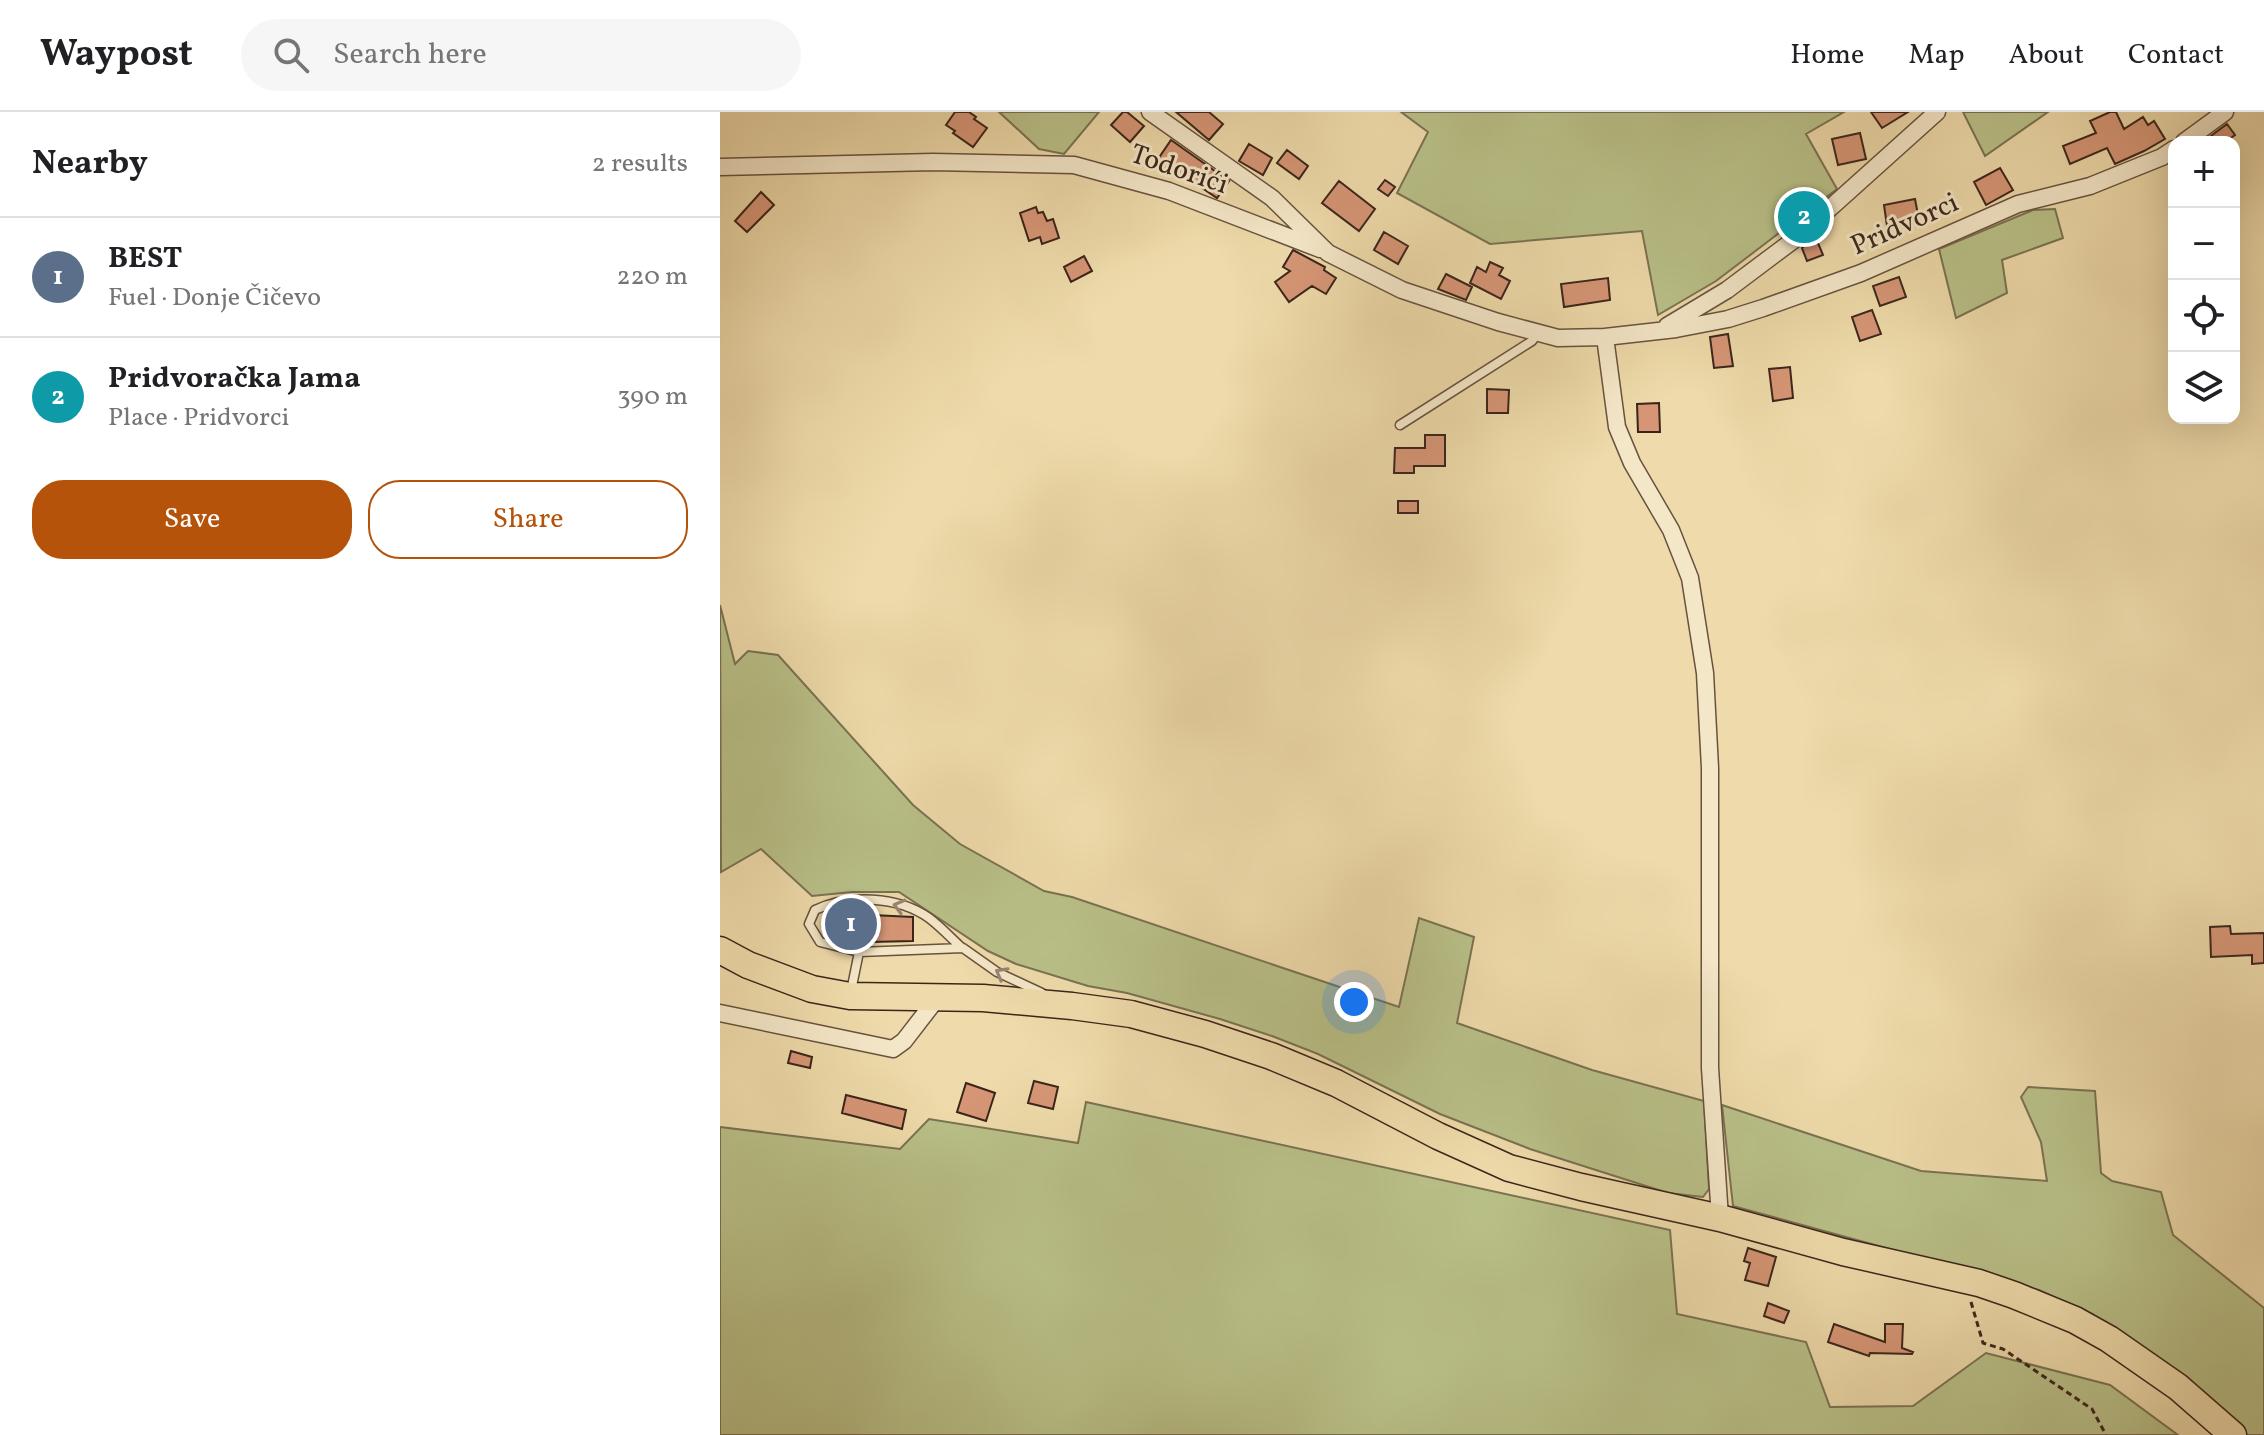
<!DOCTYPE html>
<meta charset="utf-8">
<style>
:root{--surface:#fff;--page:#f6f6f6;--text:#202124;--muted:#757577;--line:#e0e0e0;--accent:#b45309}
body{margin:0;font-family:Vollkorn,serif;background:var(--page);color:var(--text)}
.controls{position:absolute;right:24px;top:24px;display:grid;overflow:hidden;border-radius:16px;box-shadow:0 8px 32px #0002}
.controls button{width:72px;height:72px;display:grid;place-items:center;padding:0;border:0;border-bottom:2px solid var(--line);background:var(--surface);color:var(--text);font:40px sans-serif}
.you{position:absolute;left:634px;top:890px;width:28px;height:28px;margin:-20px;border:6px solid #fff;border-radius:50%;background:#1a73e8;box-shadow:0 0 0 12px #1a73e833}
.badge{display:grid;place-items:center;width:52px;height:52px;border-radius:50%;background:var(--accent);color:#fff;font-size:26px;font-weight:700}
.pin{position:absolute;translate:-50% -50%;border:4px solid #fff;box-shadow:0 2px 8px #0006}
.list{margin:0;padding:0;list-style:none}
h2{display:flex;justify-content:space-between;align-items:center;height:104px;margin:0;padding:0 32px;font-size:34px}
h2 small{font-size:26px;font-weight:400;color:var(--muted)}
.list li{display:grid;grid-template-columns:52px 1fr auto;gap:24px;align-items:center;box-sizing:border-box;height:120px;padding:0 32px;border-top:2px solid var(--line)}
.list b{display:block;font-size:30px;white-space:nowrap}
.list p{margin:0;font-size:26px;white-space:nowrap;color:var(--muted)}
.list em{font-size:26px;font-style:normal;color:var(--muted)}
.actions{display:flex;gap:16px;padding:24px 32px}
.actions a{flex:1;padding:18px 0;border:2px solid var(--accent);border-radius:32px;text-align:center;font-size:28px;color:var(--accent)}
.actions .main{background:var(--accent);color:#fff}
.icon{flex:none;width:44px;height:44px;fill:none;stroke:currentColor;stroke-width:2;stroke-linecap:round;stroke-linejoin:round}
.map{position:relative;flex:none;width:1544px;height:1323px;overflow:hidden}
header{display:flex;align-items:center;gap:48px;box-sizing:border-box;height:112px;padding:0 40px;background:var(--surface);border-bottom:2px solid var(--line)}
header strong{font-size:38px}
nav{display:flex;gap:44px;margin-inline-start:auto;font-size:28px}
.search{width:560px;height:72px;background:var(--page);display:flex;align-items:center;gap:20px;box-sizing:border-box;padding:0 28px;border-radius:44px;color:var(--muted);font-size:30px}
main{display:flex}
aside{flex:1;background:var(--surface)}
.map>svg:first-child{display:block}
.green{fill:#b9c088;stroke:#7a7252;stroke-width:2}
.building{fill:#d69676;stroke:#3b251b;stroke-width:2}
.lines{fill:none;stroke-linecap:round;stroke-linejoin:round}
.lane-casing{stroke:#68523f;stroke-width:11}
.street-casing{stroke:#68523f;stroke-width:19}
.primary-casing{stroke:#3b251b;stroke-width:29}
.path{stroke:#3b251b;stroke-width:3;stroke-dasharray:6 4;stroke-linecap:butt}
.lane{stroke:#f4e7c8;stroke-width:8}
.street{stroke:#f4e7c8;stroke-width:16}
.primary{stroke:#eedaaa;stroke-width:26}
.oneway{stroke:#988672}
.labels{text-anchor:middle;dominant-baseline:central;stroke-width:6;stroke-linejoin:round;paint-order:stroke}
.street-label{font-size:28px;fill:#3b251b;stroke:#f4e7c8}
</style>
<header>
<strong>Waypost</strong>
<div class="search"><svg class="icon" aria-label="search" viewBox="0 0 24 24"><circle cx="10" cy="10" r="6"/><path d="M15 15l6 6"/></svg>Search here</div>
<nav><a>Home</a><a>Map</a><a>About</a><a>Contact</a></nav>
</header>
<main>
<aside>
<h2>Nearby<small>2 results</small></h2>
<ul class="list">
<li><span class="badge" style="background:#5c6f8a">1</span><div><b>BEST</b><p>Fuel · Donje Čičevo</p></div><em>220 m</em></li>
<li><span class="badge" style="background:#0f9aa8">2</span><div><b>Pridvoračka Jama</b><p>Place · Pridvorci</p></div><em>390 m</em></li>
</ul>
<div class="actions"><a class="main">Save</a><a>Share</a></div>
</aside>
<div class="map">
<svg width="1544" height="1323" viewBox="0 0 1544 1323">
<rect width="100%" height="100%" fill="#eedaaa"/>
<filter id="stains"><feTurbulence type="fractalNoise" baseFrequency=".0025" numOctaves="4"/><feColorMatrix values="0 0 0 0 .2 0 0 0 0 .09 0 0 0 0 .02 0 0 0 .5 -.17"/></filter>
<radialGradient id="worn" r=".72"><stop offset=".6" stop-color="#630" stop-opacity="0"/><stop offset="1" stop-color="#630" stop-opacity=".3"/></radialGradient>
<path class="green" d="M279,0H379L344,42L319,37Z
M681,0H1124L1086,22L1117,77L996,169L938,203L922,119L770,132L677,81L708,20Z
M1243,0H1328L1265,44Z
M1335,97L1343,126L1282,148L1287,181L1236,206L1219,137L1313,98Z
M0,493L15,552L28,539L58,543L193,693L240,732L324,779L352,785L679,895L699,806L754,825L737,911L872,958L984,989L989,1077L983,1085L948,1081L810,1037L720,1002L598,942L552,924L500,907L407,881L368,874L296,852L268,839L179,780H132L92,784L41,737L1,760Z
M1308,975L1375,979L1381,1061L1392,1069L1441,1080L1453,1123L1544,1196V1323H1520L1466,1265L1372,1202L1319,1178L1013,1094L1002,993L1201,1059L1327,1069L1321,1030L1301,985Z
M366,990L950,1118L957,1202L1086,1230L1110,1295L1193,1294L1266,1241L1390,1273L1458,1323H0V1015L180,1037L209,1007L358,1031Z"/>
<path class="building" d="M235,0H249L256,5L254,7L267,16L253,35L233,21L235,19L226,13Z
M403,0H407L424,14L410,30L391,13Z
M456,0H489L503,12L489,28Z
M1151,0H1188L1162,16Z
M1390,0H1396L1404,17L1423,5L1428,13L1434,9L1445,27L1424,39L1395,52L1387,36L1350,52L1343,34L1376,21L1370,9Z
M1507,12L1515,23L1505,30H1483Z
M1140,21L1146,47L1118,53L1112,27Z
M451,28L509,69L497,86L463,63L461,67L436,50Z
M529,32L552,46L543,63L519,49Z
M567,38L588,54L579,67L557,51Z
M1280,56L1293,78L1266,93L1254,70Z
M665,68L675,75L668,84L658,77Z
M619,69L655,97L639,119L602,91Z
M41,80L54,93L27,120L15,109Z
M1195,87L1199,108L1167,114L1164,93Z
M316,95L318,101L323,100L327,109L333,107L339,126L322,132L320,125L309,129L300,101Z
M664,120L688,134L678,152L654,138Z
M1095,124L1103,143L1087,149L1082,136Z
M573,138L605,155L604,158L616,166L606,182L592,174L569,190L555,170L570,159L563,155Z
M364,144L372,159L351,170L344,155Z
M770,150L783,156L779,163L790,169L781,187L750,171L757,155L766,160Z
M726,162L752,175L746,188L718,177Z
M1179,165L1186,185L1160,194L1153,174Z
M888,166L890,188L844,195L841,172Z
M1152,198L1161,222L1140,229L1132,205Z
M1008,222L1013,254L994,256L990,225Z
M1070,255L1073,286L1053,289L1049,257Z
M767,277L789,278L788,301H767Z
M939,291L940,320H918L917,292Z
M705,323H725V354H694V361H674L675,336H705Z
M678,389H698V401H678Z
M130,796L153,797L152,803L193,805V829L150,830L109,825L111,799Z
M1510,814L1511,822L1544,821V851L1532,852V843L1491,845L1490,815Z
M71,939L92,945L90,956L68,951Z
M314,969L338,975L333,997L308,991Z
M246,971L275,981L266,1009L237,1000Z
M126,983L186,998L182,1017L122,1001Z
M1028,1136L1056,1145L1048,1174L1025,1168L1030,1151L1024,1149Z
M1048,1191L1069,1199L1064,1211L1044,1204Z
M1114,1212L1165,1230V1212H1183L1182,1236L1193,1240L1192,1242L1150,1241L1149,1244L1108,1230Z"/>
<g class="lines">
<defs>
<path id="lane" d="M680,313L812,229L817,222
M139,840L100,830L89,812L95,798C128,782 178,784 209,806C221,815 231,826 242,836
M131,879L139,840L243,836L277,860L322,881"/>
<path id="street" d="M430,0L552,86L608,141L682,178L778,210L838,226L885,225L956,217L1008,207L1043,196L1141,161L1298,92L1370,74L1442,45L1454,37
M1464,30L1505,0
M0,55L213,50L354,53L449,79L600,137
M947,214L1007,178L1079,124L1217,0
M885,225L897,315L912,351L951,418L970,466L985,561L990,656V956L1000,1106
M0,901L173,937L184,929L218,885"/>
<path id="primary" d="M0,838L28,853L92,877L130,884L263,886L352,894L411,902L485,922L551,944L616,971L718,1024L789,1056L861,1075L1000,1106L1123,1140L1259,1171L1294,1183L1355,1208L1389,1227L1458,1275L1513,1323"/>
</defs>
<use href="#lane" class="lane-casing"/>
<use href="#street" class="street-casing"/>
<use href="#primary" class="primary-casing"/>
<path class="path" d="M1251,1190L1263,1231L1283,1237L1372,1297L1386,1323"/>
<use href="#lane" class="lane"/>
<use href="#street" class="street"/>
<use href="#primary" class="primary"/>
</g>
<defs><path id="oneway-chevron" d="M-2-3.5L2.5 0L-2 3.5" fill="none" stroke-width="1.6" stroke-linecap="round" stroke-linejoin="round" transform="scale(2)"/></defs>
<g class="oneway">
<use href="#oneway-chevron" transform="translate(179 794) rotate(-165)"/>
<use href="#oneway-chevron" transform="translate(281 861) rotate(-151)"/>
</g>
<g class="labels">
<g class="street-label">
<text transform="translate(459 58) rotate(19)">Todorići</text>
<text transform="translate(1185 113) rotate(-24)">Pridvorci</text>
</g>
</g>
<rect width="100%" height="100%" filter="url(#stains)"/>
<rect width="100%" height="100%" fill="url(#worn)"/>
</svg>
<div class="controls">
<button>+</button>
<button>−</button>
<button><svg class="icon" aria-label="locate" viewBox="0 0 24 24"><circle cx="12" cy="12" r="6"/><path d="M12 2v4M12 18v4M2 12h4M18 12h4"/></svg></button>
<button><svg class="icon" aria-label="layers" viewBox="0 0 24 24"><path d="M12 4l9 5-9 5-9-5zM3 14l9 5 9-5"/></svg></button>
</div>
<div class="you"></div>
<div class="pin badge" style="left:131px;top:812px;background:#5c6f8a">1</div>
<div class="pin badge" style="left:1084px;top:105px;background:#0f9aa8">2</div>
</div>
</main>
